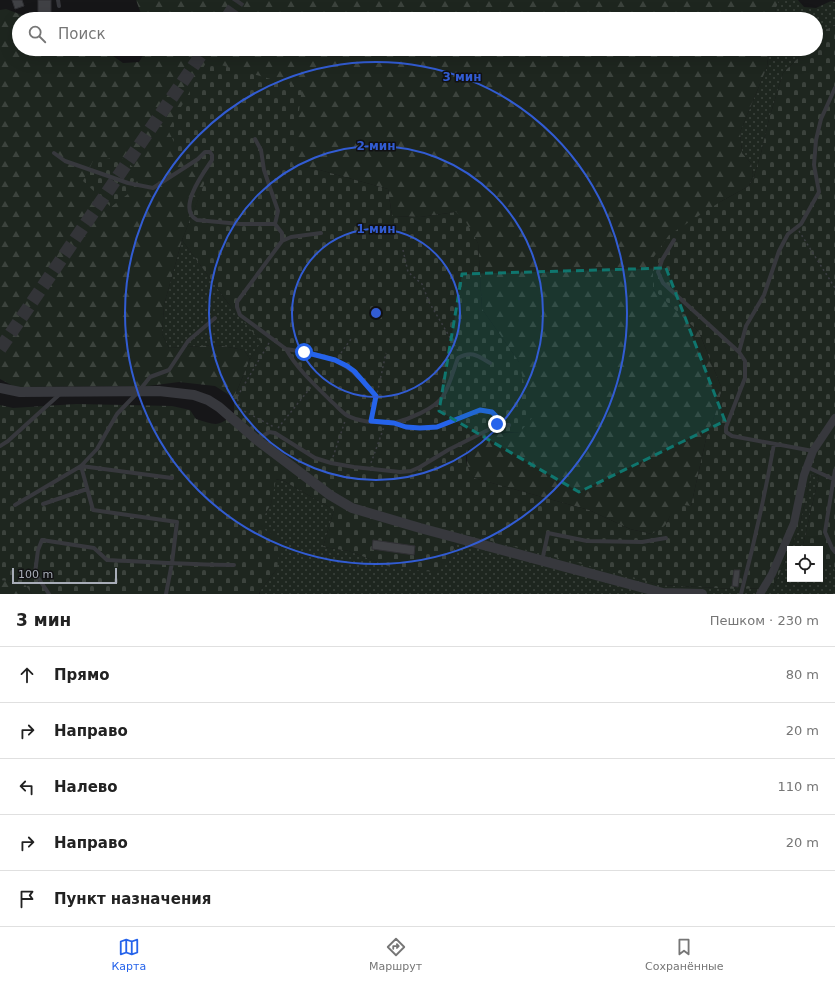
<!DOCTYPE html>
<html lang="ru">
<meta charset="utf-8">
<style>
:root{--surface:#fff;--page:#f2f2f2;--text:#222;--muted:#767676;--line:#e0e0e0;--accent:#2563eb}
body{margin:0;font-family:"DejaVu Sans",sans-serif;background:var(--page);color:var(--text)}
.controls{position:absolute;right:12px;bottom:12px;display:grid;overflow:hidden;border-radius:0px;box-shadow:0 4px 16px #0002}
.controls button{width:36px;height:36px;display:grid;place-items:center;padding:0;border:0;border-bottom:1px solid var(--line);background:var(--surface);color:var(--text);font:20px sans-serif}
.scale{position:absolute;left:12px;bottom:10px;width:105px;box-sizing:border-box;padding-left:4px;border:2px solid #a8adb8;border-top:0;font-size:11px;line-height:14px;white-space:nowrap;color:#a8adb8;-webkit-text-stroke:3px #111113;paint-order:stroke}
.stop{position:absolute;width:12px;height:12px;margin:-9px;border:3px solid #2563eb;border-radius:50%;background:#fff}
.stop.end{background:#2563eb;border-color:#fff;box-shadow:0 1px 4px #0008}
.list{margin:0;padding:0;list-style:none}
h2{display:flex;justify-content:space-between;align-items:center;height:52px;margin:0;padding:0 16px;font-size:17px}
h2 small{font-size:13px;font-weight:400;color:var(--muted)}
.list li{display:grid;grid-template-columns:26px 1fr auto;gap:12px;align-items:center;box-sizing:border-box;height:56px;padding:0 16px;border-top:1px solid var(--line)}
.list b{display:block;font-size:15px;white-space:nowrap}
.list em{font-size:13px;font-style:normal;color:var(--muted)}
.icon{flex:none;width:22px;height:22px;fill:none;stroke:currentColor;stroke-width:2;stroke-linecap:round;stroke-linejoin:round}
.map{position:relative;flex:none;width:835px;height:594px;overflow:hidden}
.search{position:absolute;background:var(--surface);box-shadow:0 4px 16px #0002;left:12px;right:12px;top:12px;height:44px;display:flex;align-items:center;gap:10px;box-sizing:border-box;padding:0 14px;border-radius:22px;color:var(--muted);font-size:15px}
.sheet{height:332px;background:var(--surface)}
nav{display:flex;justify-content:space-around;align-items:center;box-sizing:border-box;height:56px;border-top:1px solid var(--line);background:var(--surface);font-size:11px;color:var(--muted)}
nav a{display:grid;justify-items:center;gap:2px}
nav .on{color:var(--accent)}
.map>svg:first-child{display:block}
.grass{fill:url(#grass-dots)}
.forest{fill:url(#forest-firs)}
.cemetery{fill:url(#cemetery-stones)}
.building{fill:#404145;stroke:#303034}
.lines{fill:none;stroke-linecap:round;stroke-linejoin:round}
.trunk-tunnel{stroke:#333438;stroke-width:13;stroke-dasharray:13 6;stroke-linecap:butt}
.path{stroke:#3d3f44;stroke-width:1.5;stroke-dasharray:2 3;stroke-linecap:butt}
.service{stroke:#37383d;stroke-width:4}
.minor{stroke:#37383d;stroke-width:8}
.tertiary{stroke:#37383d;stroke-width:10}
.route{stroke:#2563eb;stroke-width:5}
.marked{fill:#0f766e;fill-opacity:0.2;stroke:#0f766e;stroke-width:3;stroke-dasharray:8 5;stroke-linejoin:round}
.ring{fill:none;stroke:#325cd3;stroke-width:2}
.centre{fill:#325cd3;stroke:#111113;stroke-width:2}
.ring-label{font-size:12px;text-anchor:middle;font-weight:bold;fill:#325cd3;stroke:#111113;stroke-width:3;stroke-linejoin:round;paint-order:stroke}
</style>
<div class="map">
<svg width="835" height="594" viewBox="0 0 835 594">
<defs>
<pattern id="grass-dots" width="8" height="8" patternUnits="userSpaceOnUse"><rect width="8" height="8" fill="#1e261f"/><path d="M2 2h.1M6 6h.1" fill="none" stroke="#3c433d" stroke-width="1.8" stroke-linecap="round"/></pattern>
<pattern id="forest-firs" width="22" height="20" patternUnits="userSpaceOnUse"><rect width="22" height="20" fill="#1e261f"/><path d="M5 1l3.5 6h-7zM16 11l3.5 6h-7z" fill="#3c433d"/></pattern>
<pattern id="cemetery-stones" width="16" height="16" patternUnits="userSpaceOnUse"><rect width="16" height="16" fill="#1e261f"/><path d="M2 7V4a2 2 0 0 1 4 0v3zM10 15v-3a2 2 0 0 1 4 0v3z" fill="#3c433d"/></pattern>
</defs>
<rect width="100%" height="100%" fill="#161618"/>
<path class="grass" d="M779,0H798L804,7L816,8L831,1L835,2V26L816,33V19H774L776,8Z
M769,49H800L798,58L783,73L769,119L761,153L753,180L749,186L753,175L751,163L742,153L740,132L767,67Z
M182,240L228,303L262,342L250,359L244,350L217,345L169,348L162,334L164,305Z
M811,474L819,476L802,549H790L799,529Z
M275,479L284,481L334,510L323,547L349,551L393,568L448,563L464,524L660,585L736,589L773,588L790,550V579H820V562L833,565L835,571V594H260V591L277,569L265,530V514L271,504Z"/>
<path class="forest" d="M136,0H779L776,8L774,19H143Z
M6,9L33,19H19V49H103L123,63L139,62L147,49H769L767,67L740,132L742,153L751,163L753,175L749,186L720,202L653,289L699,332L722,389L717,409L706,439L691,506L670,516L665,527L652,534L630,529L589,510L474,478C468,470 467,468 467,458C466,434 502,433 520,432L519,362L482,309L478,243L456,212L420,217L392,216L388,189L316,169L291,165L185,164L208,173V175L182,240L164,305L162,334L169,348L217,345L244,350L250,359L234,398L215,386L179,382L148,386L15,387L0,379V10Z
M0,580L24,583L32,594H0Z"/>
<path class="cemetery" d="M835,26V571L832,565L820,562V549H802L819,476L811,474L799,529L773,588L736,589L660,585L626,575L460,533L448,563L435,572L393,568L349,551L323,547L334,510L284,481L276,479L271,504L265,514V530L281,539L277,569L260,591L259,594H32L24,583L0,580V405L13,408L76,404L172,406L190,410L196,419C216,425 218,428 234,413V398L250,359L261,342L228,303L182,240L208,174L185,164L168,130L207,61L302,88L292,165L316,169L388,189L392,216L420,217L456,212L466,222L478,243L482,309L519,362L532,418L520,432C511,432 500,432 492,434C467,442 458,455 474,478L589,510L630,529L652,534C669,525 669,522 672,503L691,506L706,439L717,409L722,389L699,332L653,289V258L669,235L720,202L749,186L753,180L761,153L769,119L783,73L798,58L800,49H816V33Z
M120,157L138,171L128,194L111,207L83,181L93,161Z"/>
<path class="building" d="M12,0H22L24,6L15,9Z
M38,0H51V16H38Z
M373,540L415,546L414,555L372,549Z
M734,570H740L738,587L732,586Z"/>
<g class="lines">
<path class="trunk-tunnel" d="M226,19L239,0
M0,349L205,49"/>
<path class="path" d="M799,231L835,288
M403,250L408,272L422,284L429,302L458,351
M269,343L237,397L240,409L274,427
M338,357L351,339
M361,380L376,396
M372,417L386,353
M278,428L311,387
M333,457L345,421
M371,463L384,427"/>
<path class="service" d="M58,0L59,6
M255,139L261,150L264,170L278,211L275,224
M54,153L65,161L128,183L153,188L198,159L205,152H210L212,155V160C204,172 176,209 197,220L240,224H275L282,233V241L237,302V307L240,315L286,349C297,369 316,386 332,402C337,406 342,413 348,416C362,423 378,422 393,423C397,423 401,426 405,427C414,429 426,428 435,427C455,425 479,400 497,417V424L492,428L448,450L420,467L411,471L400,472L354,467L331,463L315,458L275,433L269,432L257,440
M674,240L662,260L658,272L663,283L739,352L745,361V378L726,427V432L732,436L813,451
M282,241L291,237L321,233
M286,349C311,353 341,357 358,377
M739,352L746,326L764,295L779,251L788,234L801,224L819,192L814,165L816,140L821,119L835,88
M394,423C409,419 435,409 443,396C450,385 453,371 458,358C472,350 478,356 490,363
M497,424L509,425
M0,446L8,441L60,394
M807,467L833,479
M835,470L825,532L832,548L835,552
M43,504L87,489
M15,505L81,466L97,449L117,414L139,391L150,377L169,370L188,341L215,318
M542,561L548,533L587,541L642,542L666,538
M49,594L35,573L38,550L42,540L94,548L107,560C149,562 191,565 234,565
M166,594L172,563L177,522L93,510L81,466L172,478
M741,594C754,544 765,495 774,444"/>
<path class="minor" d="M760,594L772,574L794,523L804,475L813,451L835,418"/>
<path class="tertiary" d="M0,388L20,392L159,391L194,395L208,400L219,407L257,440L330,495L352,508L420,528L663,593L702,594"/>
</g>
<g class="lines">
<path class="route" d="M304,352L335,360L347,366L354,371L376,396L371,421L394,423L406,427L420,428L437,427L480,410L492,412L497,417V424"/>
</g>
<path class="marked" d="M666,268L725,421L579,492L439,411L462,274Z"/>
<g class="ring">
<circle cx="376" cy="313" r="84"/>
<circle cx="376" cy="313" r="167"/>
<circle cx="376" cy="313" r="251"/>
</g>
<circle cx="376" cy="313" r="6" class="centre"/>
<g class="ring-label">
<text x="462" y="81">3 мин</text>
<text x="376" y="150">2 мин</text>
<text x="376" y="233">1 мин</text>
</g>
</svg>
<div class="controls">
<button><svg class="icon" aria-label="locate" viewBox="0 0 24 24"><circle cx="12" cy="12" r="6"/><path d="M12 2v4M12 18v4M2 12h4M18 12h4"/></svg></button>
</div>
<div class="scale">100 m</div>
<div class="stop" style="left:304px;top:352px"></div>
<div class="stop end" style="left:497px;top:424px"></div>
<div class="search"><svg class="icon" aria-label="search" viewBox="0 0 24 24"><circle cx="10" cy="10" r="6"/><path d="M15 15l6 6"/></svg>Поиск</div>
</div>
<section class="sheet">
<h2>3 мин<small>Пешком · 230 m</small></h2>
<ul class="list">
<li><svg class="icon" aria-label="ahead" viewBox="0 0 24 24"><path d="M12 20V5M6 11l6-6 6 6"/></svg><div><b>Прямо</b></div><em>80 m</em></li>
<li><svg class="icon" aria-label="right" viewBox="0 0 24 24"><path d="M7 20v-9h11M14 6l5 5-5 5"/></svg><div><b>Направо</b></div><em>20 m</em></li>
<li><svg class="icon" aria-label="left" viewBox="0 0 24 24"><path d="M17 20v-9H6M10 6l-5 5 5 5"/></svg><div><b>Налево</b></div><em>110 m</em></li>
<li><svg class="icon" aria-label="right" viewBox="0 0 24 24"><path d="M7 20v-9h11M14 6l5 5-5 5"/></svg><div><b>Направо</b></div><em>20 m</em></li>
<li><svg class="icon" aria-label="arrive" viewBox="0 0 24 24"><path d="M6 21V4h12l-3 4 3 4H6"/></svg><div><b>Пункт назначения</b></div></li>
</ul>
</section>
<nav>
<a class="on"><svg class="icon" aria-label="map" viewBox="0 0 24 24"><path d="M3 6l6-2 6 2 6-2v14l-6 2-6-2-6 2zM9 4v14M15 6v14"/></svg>Карта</a>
<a><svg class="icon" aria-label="directions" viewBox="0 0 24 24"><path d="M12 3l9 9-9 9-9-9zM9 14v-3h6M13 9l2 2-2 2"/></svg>Маршрут</a>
<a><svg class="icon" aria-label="saved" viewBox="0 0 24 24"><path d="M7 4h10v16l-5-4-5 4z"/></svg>Сохранённые</a>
</nav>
